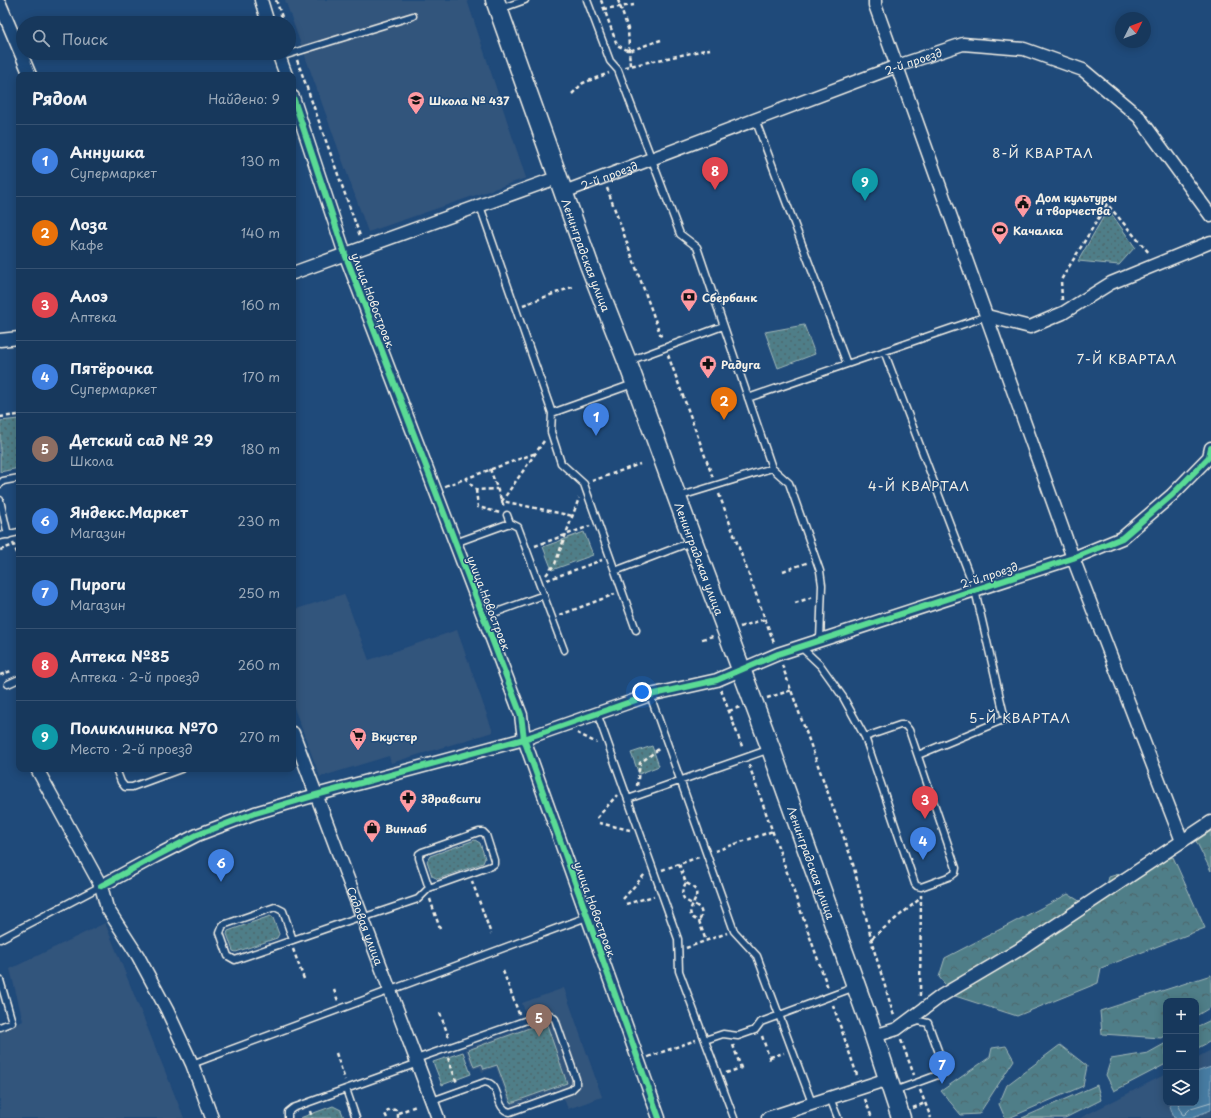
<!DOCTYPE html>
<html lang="ru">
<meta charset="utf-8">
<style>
:root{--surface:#17385c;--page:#203f62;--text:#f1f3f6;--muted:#9eacbb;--line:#365272;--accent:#ff9aa2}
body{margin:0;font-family:"Playpen Sans",sans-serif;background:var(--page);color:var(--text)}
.controls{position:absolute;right:12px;bottom:12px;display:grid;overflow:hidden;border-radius:8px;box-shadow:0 2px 10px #0003}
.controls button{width:36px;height:36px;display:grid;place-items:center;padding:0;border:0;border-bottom:1px solid var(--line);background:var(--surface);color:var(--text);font:20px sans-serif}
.compass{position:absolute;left:1115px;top:12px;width:36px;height:36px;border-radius:50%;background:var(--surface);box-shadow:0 2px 10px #0003;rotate:48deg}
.you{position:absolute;left:642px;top:692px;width:14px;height:14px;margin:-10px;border:3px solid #fff;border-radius:50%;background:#1a73e8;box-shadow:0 0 0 6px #1a73e833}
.badge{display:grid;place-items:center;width:26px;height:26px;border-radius:50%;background:var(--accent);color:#fff;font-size:13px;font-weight:700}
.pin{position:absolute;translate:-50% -33px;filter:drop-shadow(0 1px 2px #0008)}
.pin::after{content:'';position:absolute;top:21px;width:14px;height:12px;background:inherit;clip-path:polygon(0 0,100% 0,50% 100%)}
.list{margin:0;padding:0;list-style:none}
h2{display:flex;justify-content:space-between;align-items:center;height:52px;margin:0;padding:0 16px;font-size:17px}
h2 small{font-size:13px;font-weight:400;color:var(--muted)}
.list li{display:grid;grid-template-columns:26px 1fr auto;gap:12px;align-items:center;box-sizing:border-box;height:72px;padding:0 16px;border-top:1px solid var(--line)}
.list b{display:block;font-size:15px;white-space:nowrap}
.list p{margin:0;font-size:13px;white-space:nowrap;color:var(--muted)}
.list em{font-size:13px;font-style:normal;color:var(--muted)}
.icon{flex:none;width:22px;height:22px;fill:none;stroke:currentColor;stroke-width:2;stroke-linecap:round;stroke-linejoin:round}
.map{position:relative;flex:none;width:1211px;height:1118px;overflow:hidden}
.search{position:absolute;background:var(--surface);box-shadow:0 2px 10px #0003;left:16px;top:16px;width:280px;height:44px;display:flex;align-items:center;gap:10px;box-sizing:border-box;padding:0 14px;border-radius:22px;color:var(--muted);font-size:15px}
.panel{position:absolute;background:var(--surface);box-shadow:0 2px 10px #0003;left:16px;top:72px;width:280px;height:700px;border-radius:8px}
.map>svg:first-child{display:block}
.built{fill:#32547c}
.grass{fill:url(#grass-dots);stroke:#a2b8b8}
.forest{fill:url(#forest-crowns);stroke:#a2b8b8}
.water{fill:#467ca3;stroke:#8cabbf}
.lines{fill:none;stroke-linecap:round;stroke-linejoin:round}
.shore{stroke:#aec2cc;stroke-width:1}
.service-casing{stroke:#f4f1e8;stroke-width:9}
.minor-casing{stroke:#f4f1e8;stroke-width:15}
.secondary-casing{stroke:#f4f1e8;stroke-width:21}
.path{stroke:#f4f1e8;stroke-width:2.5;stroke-dasharray:4 3;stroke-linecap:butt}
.service{stroke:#1f4a7a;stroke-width:6}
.minor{stroke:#1f4a7a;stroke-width:12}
.secondary{stroke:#1f4a7a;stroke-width:18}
.cycleway-casing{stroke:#1f4a7a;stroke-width:8}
.cycleway{stroke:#5adb95;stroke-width:6}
.labels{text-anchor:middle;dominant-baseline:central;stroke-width:3;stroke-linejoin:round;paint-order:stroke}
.street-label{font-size:11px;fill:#f4f1e8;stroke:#1f4a7a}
.poi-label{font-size:11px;font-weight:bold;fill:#f4f1e8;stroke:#1f4a7a;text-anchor:start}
.quarter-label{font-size:13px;letter-spacing:1px;fill:#f4f1e8;stroke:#1f4a7a}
</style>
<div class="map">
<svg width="1211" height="1118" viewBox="0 0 1211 1118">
<defs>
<pattern id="grass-dots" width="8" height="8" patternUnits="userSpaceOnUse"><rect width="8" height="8" fill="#507e88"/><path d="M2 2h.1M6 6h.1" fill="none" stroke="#4d666a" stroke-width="1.8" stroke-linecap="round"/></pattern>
<pattern id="forest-crowns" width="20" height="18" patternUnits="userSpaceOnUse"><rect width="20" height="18" fill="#507e88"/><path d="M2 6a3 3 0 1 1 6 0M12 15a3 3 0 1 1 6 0" fill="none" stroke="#4d666a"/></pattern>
</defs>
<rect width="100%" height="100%" fill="#1f4a7a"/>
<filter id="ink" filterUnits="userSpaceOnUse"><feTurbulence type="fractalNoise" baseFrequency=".025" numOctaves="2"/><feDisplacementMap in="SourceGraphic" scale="8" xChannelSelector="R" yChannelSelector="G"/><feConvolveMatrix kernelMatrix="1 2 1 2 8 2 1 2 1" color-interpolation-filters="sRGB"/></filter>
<g filter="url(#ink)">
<path class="built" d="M285,0H467L526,178L368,232Z
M344,594L369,660L457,630L493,732L391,763L389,756L320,777L293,705V610Z
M105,923L184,1118H0V1032L23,1021L10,969Z
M564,988L602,1097L568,1109L560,1088L510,1106L496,1067L482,1072L480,1067L473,1069L465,1049L530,1026L522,1003Z
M1211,1050V1118H1080L1166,1074V1103H1196V1058Z"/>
<path class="grass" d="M1108,209L1135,247L1119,265L1078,261Z
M804,325L815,354L778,368L765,332Z
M19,419V468L0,472V421Z
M584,532L593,555L552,570L543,547Z
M652,746L659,766L639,774L631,753Z
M475,840L480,843L485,858L483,863L438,879L432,876L427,861L430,856Z
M270,916L273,918L279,934L277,938L236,952L233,951L227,934L228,931Z
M546,1022L567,1083L511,1103L497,1065L484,1069L482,1064L474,1067L468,1050Z
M463,1052L471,1074L442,1085L433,1062Z
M333,1106L341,1110L344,1118H300Z"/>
<path class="forest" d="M1211,831V871L1196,841Z
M1173,857L1205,928L1101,968L1098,983L1017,1016L955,996L939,977L945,958L1068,894L1081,902L1105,892L1109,877Z
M1211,975V1007L1196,1016V1001H1166V1035L1161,1038L1102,1034L1100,1011Z
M1211,1020V1041L1196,1049V1027Z
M1166,1043V1064L1114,1091L1106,1075L1111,1059L1148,1053Z
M1060,1045L1087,1066L1083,1086L1009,1118H1005L999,1104L1007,1085Z
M1006,1046L1014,1060L979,1114L961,1115L941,1091L990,1057L992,1048Z
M1097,1085L1101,1100L1065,1118H1022Z"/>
<path class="water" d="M1211,1067V1110L1190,1118H1174L1169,1103H1196V1072Z"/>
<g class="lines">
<path class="shore" d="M1178,1103L1182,1114L1184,1115L1191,1108L1211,1102"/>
<defs>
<path id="service" d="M587,0L610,61L618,70L680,234L697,247L772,468L789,483L820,571L822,585L820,640
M500,9L525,0
M280,57L413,16
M755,119L847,364
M480,206L552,413L551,432L561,463L584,484L636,630
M884,351L975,590L1005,719L918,755
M629,361L723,326
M748,398L987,316
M552,413L633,384
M0,484L3,481L19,478
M678,497L772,468
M0,500L8,535
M507,515L510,523L518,527L564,650
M0,536L19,532
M455,543L510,523
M615,571L691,542
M483,617L544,595
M801,647L821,666L843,697L865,737L915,884L917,886L921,887L951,876L955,873L956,868L909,730L905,725H900L865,737
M8,684L19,679
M650,695L734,931L757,956L812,1103
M597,713L678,939L679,971L734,1118
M116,769L121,782L125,787H132L181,769
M628,799L770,749
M362,918L418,899L429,888L491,866L494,864V860L486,835L483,832H479L422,852L419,854V858L429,888
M0,939L101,886
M293,940L283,911L275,907L223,925L220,933L228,956L235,960L362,916
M0,980L12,1022L0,1027
M705,1040L723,1034L738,1036L755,1030L761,1022L855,987
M416,1059L544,1014L550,1015L555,1019L576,1079V1085L571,1090L510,1112C494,1109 502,1084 485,1082L432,1101
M192,1064L587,917
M346,1089L356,1118
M894,1091L946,1072L928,1023L919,1021L911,1024
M830,1098L838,1118
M288,1118V1112L293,1108L418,1063"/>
<g id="minor">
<path d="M261,0L268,23"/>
<path d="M875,0V5L1073,558L1182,841"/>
<path d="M0,4L30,75"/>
<path d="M278,53L286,75"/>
<path d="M293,97L345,254L521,715L524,739L659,1118"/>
<path id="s1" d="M564,192L897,66L963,44L1024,49L1083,70L1139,117L1211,216"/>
<path d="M293,273L559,177"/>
<path d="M987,316L1030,327L1063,313L1111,283L1211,242"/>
<path d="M0,340L19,338"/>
<path id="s2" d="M293,733L438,1118"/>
<path d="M37,769L101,886L107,908L138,956L167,1010L192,1064L212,1118"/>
<path d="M101,886L156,856L197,835L255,813L316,795L524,739L650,695L717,680L778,654L1073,558L1122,538L1172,495L1209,457L1211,448"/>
<path d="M874,1036L897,1029L941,996L1017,951L1211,822"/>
<path d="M768,1118L888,1079"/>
</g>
<g id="secondary">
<path id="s3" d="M495,0L590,267L627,361L693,541L771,749L874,1036L901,1118"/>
</g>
</defs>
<use href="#service" class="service-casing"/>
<use href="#minor" class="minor-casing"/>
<use href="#secondary" class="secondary-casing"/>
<path class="path" d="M276,0L284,23
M601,0L617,45L629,51L661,40
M618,0L628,29L630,66
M603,9L634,5
M289,36L292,44
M297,60L360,236
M625,67L710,49
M572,94L583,83L609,73
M607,188L662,339
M1062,300L1061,280L1107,204L1150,254
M523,305L575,286
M668,355L713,478
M0,417L19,415
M544,441L502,501L573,516
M490,469L504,507
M465,478L476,490L497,489
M592,481L640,464
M445,486L536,453
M476,490L478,507L500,513
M719,494L774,643
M13,543L19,558
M535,546L590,526
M0,550L14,545
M783,571L809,562
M546,575L555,564L579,498
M547,580L602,560
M795,603L813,597
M560,615L615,594
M740,627L765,619
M702,639L713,636
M782,665L852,860L874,950L894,1016
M0,675L11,671
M721,690L743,749
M767,698L792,690
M729,711L740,707
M577,733L597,743
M749,765L828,988
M637,786L640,763L660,748
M597,818L617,795
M599,823L630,830
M715,851L773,831
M679,864L686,883C697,888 699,893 693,904C701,907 704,913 699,921
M662,870L699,857
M472,881L491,934
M686,883C679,894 682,900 693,904C688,912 690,918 699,921L706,941
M430,899L440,929
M623,899L645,874
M626,904L654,896
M872,938L921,898
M686,948L727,933
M293,949L304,979
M503,971L519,1014
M334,990L338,1001
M920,996L921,895
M833,1005L858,1078
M440,1013L449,1038
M762,1036L770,1060
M901,1040L914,1075
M733,1045L742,1071
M336,1053L345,1080
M648,1057L696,1040
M770,1057L784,1053
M448,1058L457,1083
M726,1073L741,1068
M920,1090L931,1118
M865,1099L872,1118
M913,1108L925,1103
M310,1111L312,1118
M398,1113L416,1106
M387,1118L385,1114L390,1109L396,1110L398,1113
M398,1118V1113"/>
<use href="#service" class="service"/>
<use href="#minor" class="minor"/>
<use href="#secondary" class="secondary"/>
<defs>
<path id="cycleway" d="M293,97L345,254L521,715L524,739L659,1118
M101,886L156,856L197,835L255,813L316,795L524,739L650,695L717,680L778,654L1073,558L1122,538L1172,495L1209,457L1211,448"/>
</defs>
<use href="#cycleway" class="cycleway-casing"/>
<use href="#cycleway" class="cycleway"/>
</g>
</g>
<defs>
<symbol id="school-pin" viewBox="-11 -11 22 30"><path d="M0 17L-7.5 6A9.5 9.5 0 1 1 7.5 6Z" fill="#ff9aa2" stroke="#1f4a7a"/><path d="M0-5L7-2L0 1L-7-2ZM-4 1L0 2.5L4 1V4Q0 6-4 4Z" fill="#111"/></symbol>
<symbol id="civic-pin" viewBox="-11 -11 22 30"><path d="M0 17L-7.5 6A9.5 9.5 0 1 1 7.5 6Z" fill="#ff9aa2" stroke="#1f4a7a"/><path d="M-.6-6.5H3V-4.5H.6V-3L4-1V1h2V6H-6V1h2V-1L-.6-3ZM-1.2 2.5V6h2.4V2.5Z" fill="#111"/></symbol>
<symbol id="stadium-pin" viewBox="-11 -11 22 30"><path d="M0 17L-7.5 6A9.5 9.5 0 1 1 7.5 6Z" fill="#ff9aa2" stroke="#1f4a7a"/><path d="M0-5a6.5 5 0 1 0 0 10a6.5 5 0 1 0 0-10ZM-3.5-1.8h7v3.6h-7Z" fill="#111"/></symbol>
<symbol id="bank-pin" viewBox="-11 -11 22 30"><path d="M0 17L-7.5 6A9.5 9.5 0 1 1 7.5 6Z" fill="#ff9aa2" stroke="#1f4a7a"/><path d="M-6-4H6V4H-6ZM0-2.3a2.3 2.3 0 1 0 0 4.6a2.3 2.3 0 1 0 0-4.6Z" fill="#111"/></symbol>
<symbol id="pharmacy-pin" viewBox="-11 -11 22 30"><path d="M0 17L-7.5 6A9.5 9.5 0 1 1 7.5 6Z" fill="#ff9aa2" stroke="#1f4a7a"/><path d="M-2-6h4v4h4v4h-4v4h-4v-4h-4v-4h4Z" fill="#111"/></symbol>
<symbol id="supermarket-pin" viewBox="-11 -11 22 30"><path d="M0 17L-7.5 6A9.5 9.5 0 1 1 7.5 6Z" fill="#ff9aa2" stroke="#1f4a7a"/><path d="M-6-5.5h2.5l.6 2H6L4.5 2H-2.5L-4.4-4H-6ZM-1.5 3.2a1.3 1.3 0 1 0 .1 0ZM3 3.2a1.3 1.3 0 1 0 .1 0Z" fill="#111"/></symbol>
<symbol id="shop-pin" viewBox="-11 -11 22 30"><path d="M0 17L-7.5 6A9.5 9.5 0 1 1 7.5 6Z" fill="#ff9aa2" stroke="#1f4a7a"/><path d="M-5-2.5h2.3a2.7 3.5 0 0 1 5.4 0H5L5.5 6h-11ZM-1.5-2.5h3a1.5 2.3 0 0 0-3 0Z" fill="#111"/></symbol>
</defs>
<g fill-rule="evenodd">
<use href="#school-pin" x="406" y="90" width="20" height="27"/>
<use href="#civic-pin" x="1013" y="193" width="20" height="27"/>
<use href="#stadium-pin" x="990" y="220" width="20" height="27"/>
<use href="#bank-pin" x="679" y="287" width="20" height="27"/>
<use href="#pharmacy-pin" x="698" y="354" width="20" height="27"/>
<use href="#supermarket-pin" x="348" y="726" width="20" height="27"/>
<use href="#pharmacy-pin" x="398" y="788" width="20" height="27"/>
<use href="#shop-pin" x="362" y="818" width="20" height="27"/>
</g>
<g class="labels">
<g class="street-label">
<text stroke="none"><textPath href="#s1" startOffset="373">2-й проезд</textPath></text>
<text stroke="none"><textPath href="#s1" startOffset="48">2-й проезд</textPath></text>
<text stroke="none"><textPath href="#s3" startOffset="271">Ленинградская улица</textPath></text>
<text transform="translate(373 300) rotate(69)">улица Новостроек</text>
<text stroke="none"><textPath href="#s3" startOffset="595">Ленинградская улица</textPath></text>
<text transform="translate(989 575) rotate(-18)">2-й проезд</text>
<text transform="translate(489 603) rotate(69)">улица Новостроек</text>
<text stroke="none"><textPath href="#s3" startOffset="919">Ленинградская улица</textPath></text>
<text transform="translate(595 909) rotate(70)">улица Новостроек</text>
<text stroke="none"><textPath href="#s2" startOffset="206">Садовая улица</textPath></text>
</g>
<g class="poi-label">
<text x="429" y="100">Школа № 437</text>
<text x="1036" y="197">Дом культуры<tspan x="1036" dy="13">и творчества</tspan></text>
<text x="1013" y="230">Качалка</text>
<text x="702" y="297">Сбербанк</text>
<text x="721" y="364">Радуга</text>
<text x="371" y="736">Вкустер</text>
<text x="421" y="798">Здравсити</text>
<text x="385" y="828">Винлаб</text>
</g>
<g class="quarter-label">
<text x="1043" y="152">8-Й КВАРТАЛ</text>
<text x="1127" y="358">7-Й КВАРТАЛ</text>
<text x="919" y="485">4-Й КВАРТАЛ</text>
<text x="1020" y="717">5-Й КВАРТАЛ</text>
</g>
</g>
</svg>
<div class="controls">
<button>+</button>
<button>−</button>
<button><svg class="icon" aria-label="layers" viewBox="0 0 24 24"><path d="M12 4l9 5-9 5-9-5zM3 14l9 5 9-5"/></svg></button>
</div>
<svg class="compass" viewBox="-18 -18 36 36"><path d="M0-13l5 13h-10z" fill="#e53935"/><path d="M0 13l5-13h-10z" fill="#9eacbb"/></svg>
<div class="you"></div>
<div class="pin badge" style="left:596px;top:436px;background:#3f7fe0">1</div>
<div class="pin badge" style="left:724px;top:420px;background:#e8710a">2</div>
<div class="pin badge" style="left:925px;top:819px;background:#e0444e">3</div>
<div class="pin badge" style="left:923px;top:860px;background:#3f7fe0">4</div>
<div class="pin badge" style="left:539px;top:1037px;background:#8d6e63">5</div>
<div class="pin badge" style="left:221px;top:882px;background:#3f7fe0">6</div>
<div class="pin badge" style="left:942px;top:1084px;background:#3f7fe0">7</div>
<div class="pin badge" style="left:715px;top:190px;background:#e0444e">8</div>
<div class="pin badge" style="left:865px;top:201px;background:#0f9aa8">9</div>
<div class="search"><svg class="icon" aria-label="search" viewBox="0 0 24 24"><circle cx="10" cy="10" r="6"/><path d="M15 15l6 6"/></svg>Поиск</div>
<section class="panel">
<h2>Рядом<small>Найдено: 9</small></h2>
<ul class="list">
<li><span class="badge" style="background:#3f7fe0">1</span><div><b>Аннушка</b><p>Супермаркет</p></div><em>130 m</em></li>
<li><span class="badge" style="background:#e8710a">2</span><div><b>Лоза</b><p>Кафе</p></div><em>140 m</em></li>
<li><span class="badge" style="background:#e0444e">3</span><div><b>Алоэ</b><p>Аптека</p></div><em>160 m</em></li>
<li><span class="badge" style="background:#3f7fe0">4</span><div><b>Пятёрочка</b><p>Супермаркет</p></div><em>170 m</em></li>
<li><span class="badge" style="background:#8d6e63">5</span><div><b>Детский сад № 29</b><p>Школа</p></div><em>180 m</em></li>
<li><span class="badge" style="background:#3f7fe0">6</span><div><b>Яндекс.Маркет</b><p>Магазин</p></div><em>230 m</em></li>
<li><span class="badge" style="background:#3f7fe0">7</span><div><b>Пироги</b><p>Магазин</p></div><em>250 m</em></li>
<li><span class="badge" style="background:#e0444e">8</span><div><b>Аптека №85</b><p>Аптека · 2-й проезд</p></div><em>260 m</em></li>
<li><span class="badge" style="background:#0f9aa8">9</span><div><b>Поликлиника №70</b><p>Место · 2-й проезд</p></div><em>270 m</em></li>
</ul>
</section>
</div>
